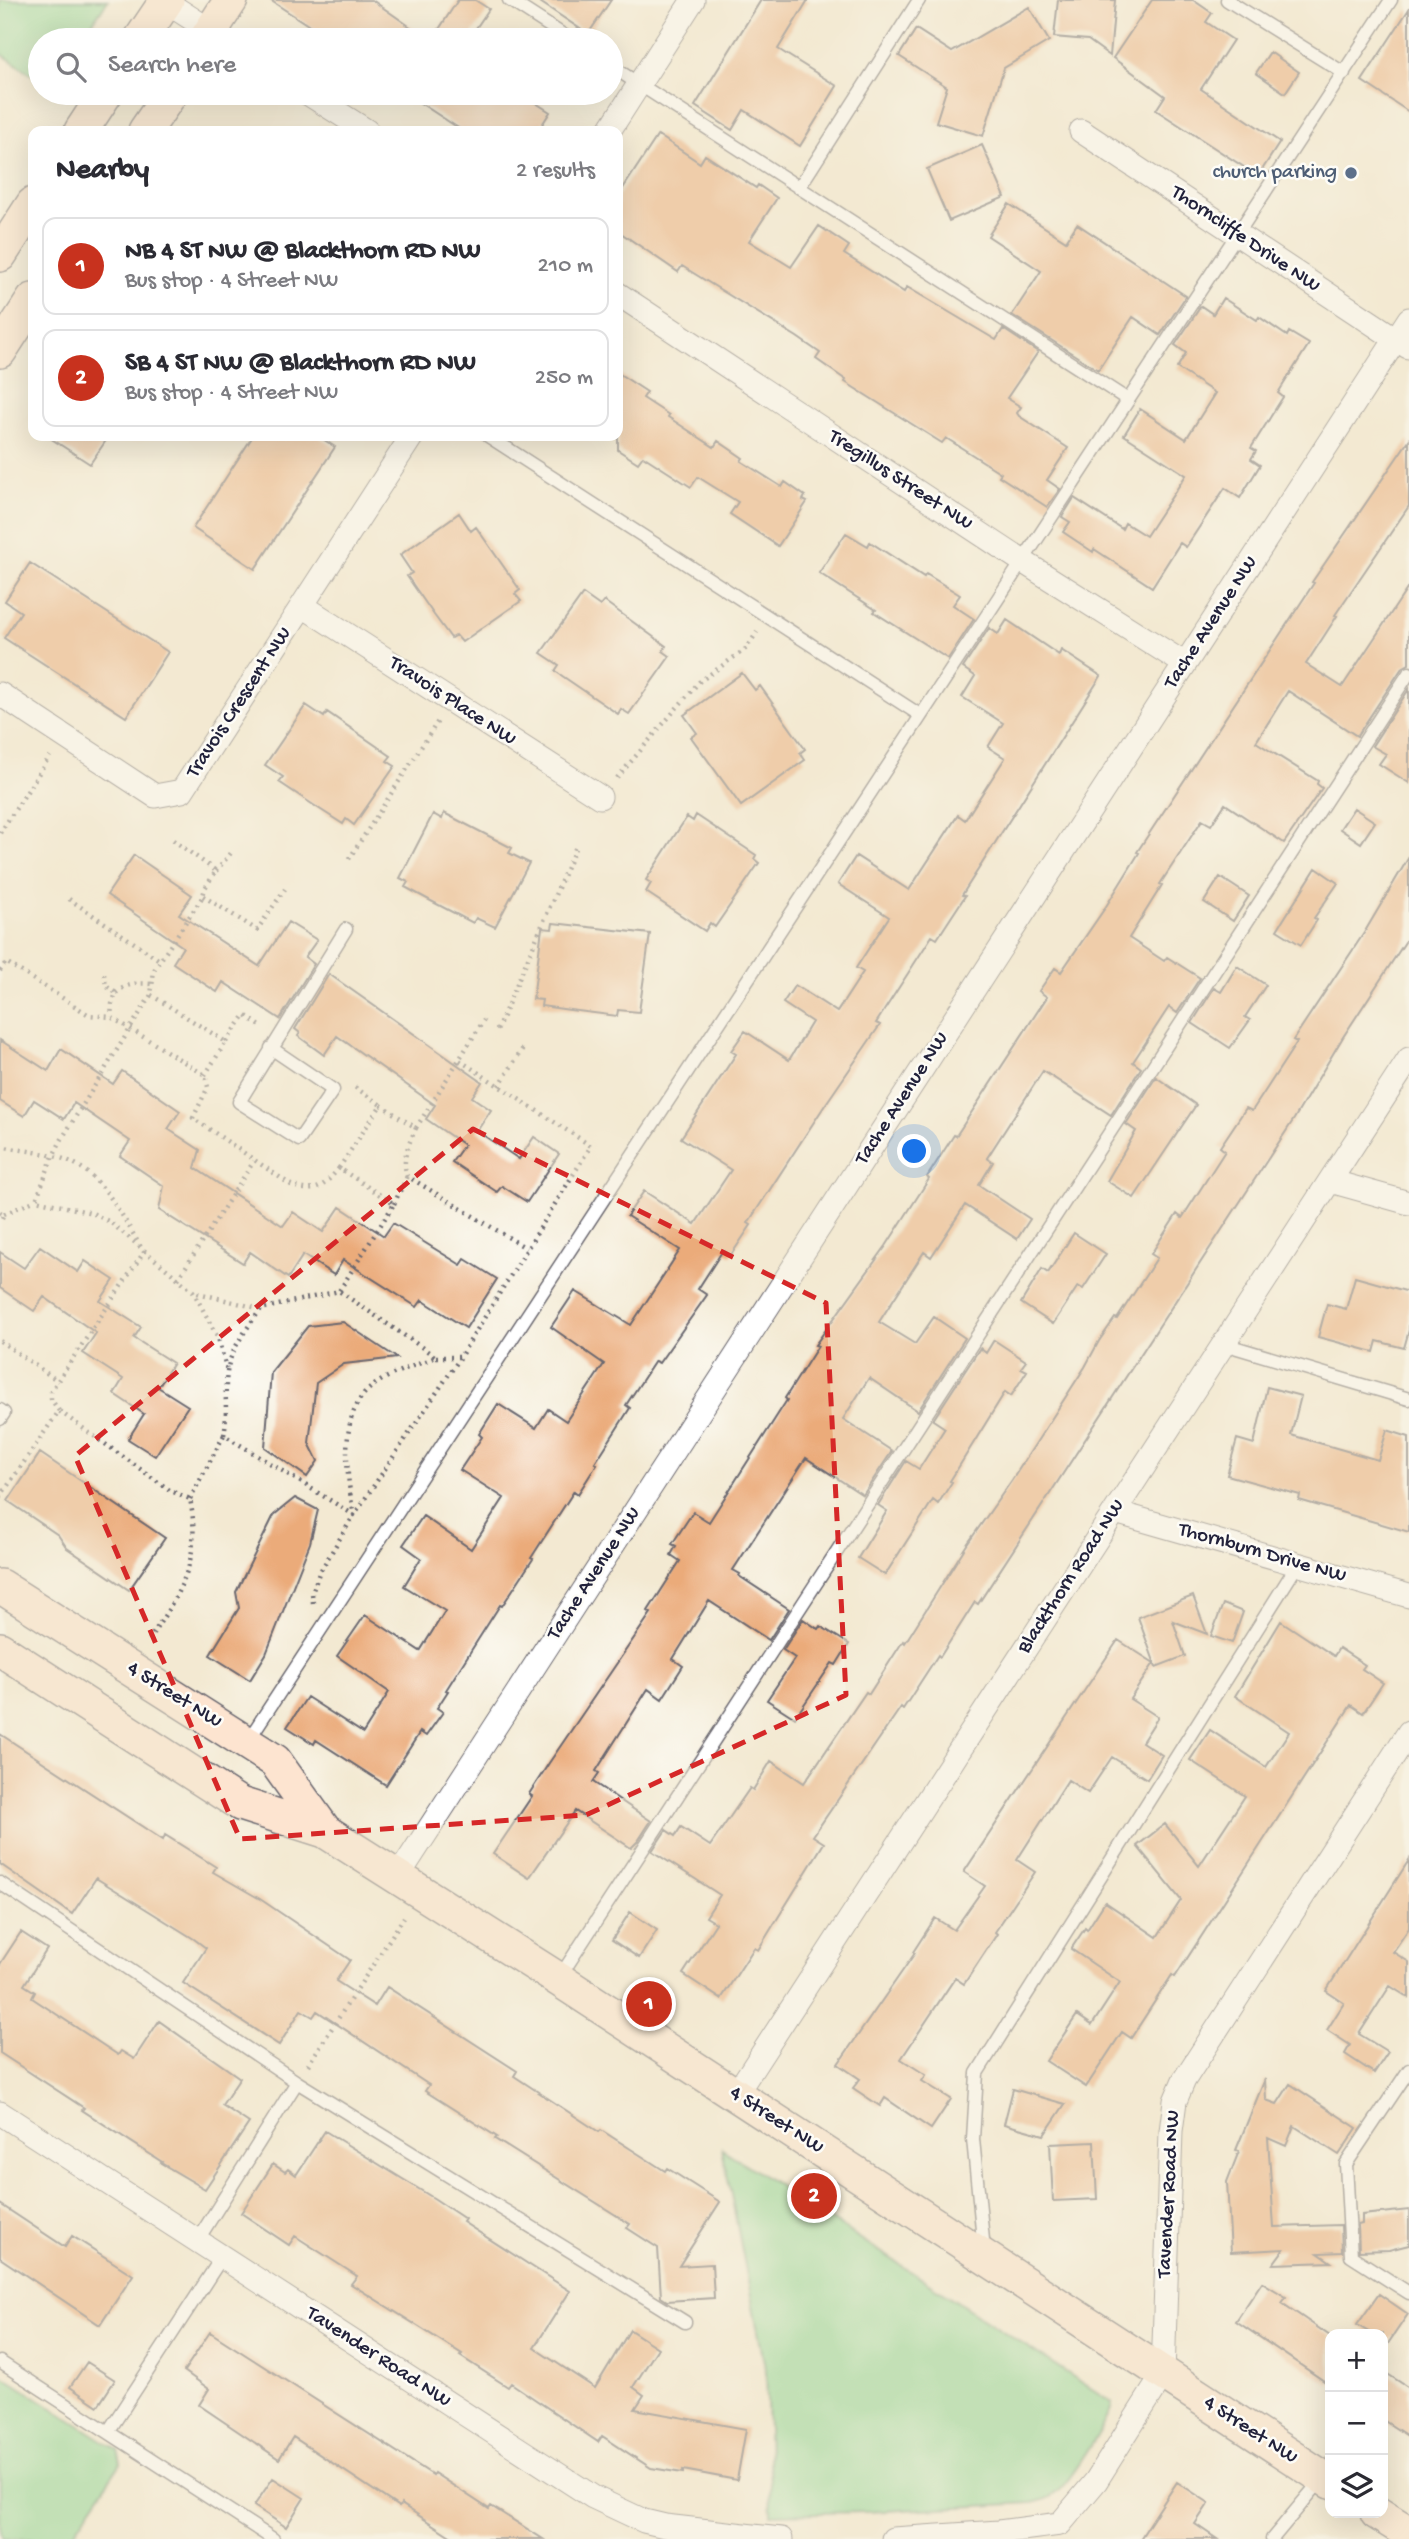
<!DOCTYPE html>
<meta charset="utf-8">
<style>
:root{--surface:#fff;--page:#f2f2f3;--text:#2b2b33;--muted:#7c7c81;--line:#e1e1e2;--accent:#c8321e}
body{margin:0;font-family:"Gochi Hand",sans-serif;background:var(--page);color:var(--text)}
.controls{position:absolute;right:21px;bottom:21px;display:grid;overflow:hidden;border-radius:14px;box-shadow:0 7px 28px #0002}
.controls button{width:63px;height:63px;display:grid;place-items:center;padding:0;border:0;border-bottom:2px solid var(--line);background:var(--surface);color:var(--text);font:35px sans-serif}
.you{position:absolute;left:915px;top:1152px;width:24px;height:24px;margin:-18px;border:5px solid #fff;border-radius:50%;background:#1a73e8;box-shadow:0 0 0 10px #1a73e833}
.badge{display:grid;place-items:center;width:46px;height:46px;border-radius:50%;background:var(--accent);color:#fff;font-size:23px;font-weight:700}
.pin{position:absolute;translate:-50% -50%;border:4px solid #fff;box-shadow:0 2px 7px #0006}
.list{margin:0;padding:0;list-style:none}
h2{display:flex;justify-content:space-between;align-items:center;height:91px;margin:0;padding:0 28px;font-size:30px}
h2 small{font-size:23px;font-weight:400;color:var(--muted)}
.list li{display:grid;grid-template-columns:46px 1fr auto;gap:21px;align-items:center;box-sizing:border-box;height:98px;margin:0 14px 14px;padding:0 14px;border:2px solid var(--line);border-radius:14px}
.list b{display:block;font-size:26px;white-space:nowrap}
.list p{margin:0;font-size:23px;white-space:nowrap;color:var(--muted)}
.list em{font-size:23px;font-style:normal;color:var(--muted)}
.icon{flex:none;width:38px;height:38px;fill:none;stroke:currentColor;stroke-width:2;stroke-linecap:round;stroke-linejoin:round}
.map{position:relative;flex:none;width:1409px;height:2539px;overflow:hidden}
.search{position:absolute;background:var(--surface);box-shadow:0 7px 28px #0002;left:28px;top:28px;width:595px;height:77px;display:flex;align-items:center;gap:18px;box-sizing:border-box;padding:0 24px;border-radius:38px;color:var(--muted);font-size:26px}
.panel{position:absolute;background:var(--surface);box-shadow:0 7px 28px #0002;left:28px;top:126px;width:595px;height:315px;border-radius:14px}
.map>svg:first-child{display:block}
.green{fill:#89d694;stroke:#567c68;stroke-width:2}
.building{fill:#ebab7a}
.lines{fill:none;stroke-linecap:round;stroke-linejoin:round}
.service-casing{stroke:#6b6870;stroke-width:15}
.minor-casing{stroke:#6b6870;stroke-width:25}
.secondary-casing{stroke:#6b6870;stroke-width:36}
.path{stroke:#6b6870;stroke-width:4.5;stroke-dasharray:2 5;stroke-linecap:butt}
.service{stroke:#fff;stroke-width:12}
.minor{stroke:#fff;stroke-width:23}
.secondary{stroke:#fde4d0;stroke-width:33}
.marked{fill:none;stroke:#d62828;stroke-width:5;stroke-dasharray:14 9;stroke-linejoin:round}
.service-dot{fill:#5c6f8a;stroke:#fdfcf7;stroke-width:2.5}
.labels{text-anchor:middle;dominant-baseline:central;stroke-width:5;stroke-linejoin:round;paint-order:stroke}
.service-label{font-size:21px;fill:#4e5e75;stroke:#fdfcf7;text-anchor:end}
.street-label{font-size:21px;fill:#22223b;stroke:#fdfcf7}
</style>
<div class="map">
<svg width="1409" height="2539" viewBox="0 0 1409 2539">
<rect width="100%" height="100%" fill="#fdfcf7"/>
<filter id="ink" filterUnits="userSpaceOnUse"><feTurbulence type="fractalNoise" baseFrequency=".0143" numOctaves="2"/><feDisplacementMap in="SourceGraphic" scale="14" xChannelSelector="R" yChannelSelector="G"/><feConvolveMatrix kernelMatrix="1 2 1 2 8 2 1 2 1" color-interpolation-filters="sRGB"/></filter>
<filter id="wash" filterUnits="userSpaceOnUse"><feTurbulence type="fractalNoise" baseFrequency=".00686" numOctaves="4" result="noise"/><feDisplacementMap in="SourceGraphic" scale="28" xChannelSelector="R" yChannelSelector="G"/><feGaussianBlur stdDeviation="1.57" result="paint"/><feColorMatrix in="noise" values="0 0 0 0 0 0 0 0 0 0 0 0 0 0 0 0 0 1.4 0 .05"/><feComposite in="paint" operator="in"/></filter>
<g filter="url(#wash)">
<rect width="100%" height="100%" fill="#f3e9d2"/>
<path class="green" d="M0,0H108L81,40H40V80L0,53Z
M722,2149L1112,2402C1112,2417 1070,2481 1057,2492C1050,2499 1041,2501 1032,2503L867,2512L771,2514L766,2372Z
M0,2374L118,2450L121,2463L70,2539H2L0,2534Z"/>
<g id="blocks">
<path class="building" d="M270,0H372L429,40H331Z
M458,0H475L489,9L468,40H432Z
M537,0H611L588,34Z
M761,0H808L778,49L837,86L800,146L744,110L732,130L695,106Z
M1058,0H1115L1110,56L1088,40L1054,37Z
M1152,0H1193L1212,13L1206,22L1233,40L1201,89L1280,142L1258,176L1156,110L1165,96L1113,58Z
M1029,7L1049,41L1004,68L983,136L936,122L947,87L899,56L916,29L952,52Z
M1409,9V112L1362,81Z
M1270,52L1299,72L1285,93L1256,73Z
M405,93H520L550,112L538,131H463Z
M658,135L700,163L705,155L756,188L758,185L777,198L749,241L791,267L819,226L849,246L844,254L904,292L907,287L996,340L1003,329L1038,352L1007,398L1021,407L1017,413L1019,416L1068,448L1047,480L1060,489L1047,507L999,476L1001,473L946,438L942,443L845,382L846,380L816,359L820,353L797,337L682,266L678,272L618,231V196Z
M982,145L1005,197L949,221L927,169Z
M1009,204L1066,241L1077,224L1186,296L1160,335L1133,317L1098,370L1012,315L1041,271L988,236Z
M1223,298L1257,320L1259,317L1287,336L1289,332L1309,344L1278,393L1283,397L1251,448L1256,451L1251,459L1260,465L1254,475L1240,498L1225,488L1186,547L1180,543L1152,587L1094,549L1093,552L1063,532L1070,522L1062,517L1074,498L1122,529L1125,523L1146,536L1186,475L1124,435L1140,409L1186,439L1215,393L1177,368L1186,353L1175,345L1201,306L1213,314Z
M618,373L647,392L643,398L669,415L668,417L714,447L718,441L743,458L741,461L782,487L785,482L805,496L803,500L807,502L778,546L730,514L738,502L698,477L691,487L643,456L638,463L618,450Z
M47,436H109L90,464Z
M253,436H318L335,447L255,569L193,528Z
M1409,440V506L1335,615L1337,616L1306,664L1342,687L1409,586V664L1402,668L1357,736L1288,691L1256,742L1318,781L1317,784L1322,788L1284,843L1225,804L1211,825L1202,820L1160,884L1162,885L1129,938L1164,961L1167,957L1200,978L1177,1013L1169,1007L1133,1062L1141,1068L1111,1115L1043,1071L987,1158L993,1162L979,1185L1030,1219L1017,1239L965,1205L931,1257L924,1252L879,1322L915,1344L934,1317L965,1338L918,1411L869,1378L843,1419L892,1451L863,1495L806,1458L733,1570L740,1574L739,1576L789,1609L769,1640L709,1601L673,1659L683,1666L662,1699L648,1689L596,1771L599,1773L593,1782L651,1821L638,1841L631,1848L575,1811L529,1878L493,1854L532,1796L529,1794L549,1763L651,1613L648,1611L680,1561L671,1555L676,1546L672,1544L693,1512L709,1522L787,1400L785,1398L818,1346L815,1345L886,1246L929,1179L927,1177L954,1135L956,1136L1047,997L1039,991L1055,968L1061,972L1105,908L1139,853L1137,852L1314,583L1312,582Z
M459,513L471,531L476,527L520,590L515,594L521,601L462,642L456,635L451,638L434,615L407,576L412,573L400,555Z
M846,533L868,546L870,542L924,577L926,574L960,595L953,605L974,619L948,659L874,612L876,610L819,573Z
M30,563L168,652L126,717L4,638L21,612L5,601Z
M583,594L600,606L604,601L666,646L663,651L670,656L629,714L621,709L618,714L593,697L555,671L559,665L541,653Z
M1007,620L1059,655L1061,650L1101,676L962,895L965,896L937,939L932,936L876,1023L880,1025L825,1105L748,1223L751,1225L731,1255L723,1250L698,1289L707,1295L659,1363L655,1361L626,1405L630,1408L595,1463L597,1464L578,1494L574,1491L531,1558L533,1559L502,1606L500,1605L446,1690L448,1691L437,1708L443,1712L426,1736L420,1732L386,1785L316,1740L314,1744L287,1727L307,1697L363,1733L389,1692L337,1656L365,1615L420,1651L445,1611L404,1586L421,1558L403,1545L423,1516L471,1549L504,1498L460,1470L482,1437L479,1434L498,1404L536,1428L548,1409L566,1421L604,1364L551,1327L575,1291L631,1325L680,1250L627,1216L644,1191L695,1224L731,1170L681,1138L736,1054L731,1051L745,1031L789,1060L812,1022L783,1003L795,985L837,1012L863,972L856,968L889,917L838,884L856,856L909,890L958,815L965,820L1005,758L988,747L1003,723L962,697L975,676L963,668L989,628L998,634Z
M742,673L755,690L760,686L805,749L800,753L805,760L741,806L691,737L697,733L684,715Z
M1409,689V783L1379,764L1386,754L1372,746Z
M306,705L324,717L327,712L391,756L387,761L395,766L354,825L346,819L343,824L318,808L279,782L283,777L265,765Z
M1354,808L1375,822L1361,843L1340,829Z
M444,813L512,848L509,853L529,863L495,927L476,918L473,923L431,901L405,887L408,882L400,878L433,814L442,819Z
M696,815L756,855L754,859L759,863L715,927L710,923L705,931L646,892L651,883L646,880L671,841L687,817L693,821Z
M134,855L192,895L179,914L259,966L288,922L317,940L305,957L314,964L280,1019L223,982L217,992L173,963L183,947L107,895Z
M1409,857V936L1343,1037L1294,1119L978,1604L975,1602L940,1657L938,1655L903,1709L901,1707L813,1836L824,1843L758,1950L754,1948L721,1999L683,1974L716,1923L706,1917L720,1895L652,1851L666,1830L675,1836L681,1827L710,1846L750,1788L753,1790L771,1761L804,1783L866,1692L869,1694L903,1641L905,1643L966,1546L1012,1480L1085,1367L1099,1341L1115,1318L1117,1319L1157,1258L1151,1254L1177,1214L1182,1218L1225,1151L1220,1147L1246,1108L1252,1111L1297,1042L1293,1040L1364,933Z
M1316,868L1338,883L1314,918L1317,920L1301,945L1277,930Z
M1220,877L1249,896L1233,921L1204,902Z
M553,923L650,934L639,1012L618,1010L617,1016L570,1010L541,1006L542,1000L533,999L542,928L552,929Z
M1237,966L1266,985L1245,1017L1250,1020L1230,1048L1192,1023L1214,988L1221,992Z
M329,974L482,1082L472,1097L491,1110L477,1131L519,1159L534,1137L559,1154L527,1202L502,1186L497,1192L452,1162L464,1145L426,1119L435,1105L337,1036L324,1055L298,1036L300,1033L295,1029Z
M0,1040L48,1071L61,1049L113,1084L122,1071L180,1111L168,1129L200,1150L195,1168L283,1226L293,1212L323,1232L340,1207L384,1236L393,1223L461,1265L465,1259L497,1279L466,1328L422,1300L417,1307L343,1260L334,1275L303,1255L288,1278L250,1252L243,1263L159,1210L164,1186L120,1156L130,1141L74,1103L64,1119L34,1100L24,1116L0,1101Z
M1156,1077L1196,1105L1134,1198L1107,1181L1136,1131L1126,1124Z
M1074,1233L1106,1254L1083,1289L1078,1286L1053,1324L1021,1303L1042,1269L1048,1273Z
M40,1246L78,1272L85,1261L114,1280L100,1301L141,1327L134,1338L173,1363L158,1387L188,1406L155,1456L128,1439L144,1414L114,1394L123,1379L83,1353L96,1333L44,1297L34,1311L0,1288V1252L24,1268Z
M1355,1277L1409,1292V1330L1404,1348L1377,1341L1374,1352L1318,1337L1327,1304L1346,1309Z
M343,1322L397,1358L344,1364L316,1383L309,1443L318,1461L307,1477L265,1447L271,1372L308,1326Z
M994,1340L1026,1361L1021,1368L1027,1371L1011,1396L1005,1392L950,1481L952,1482L938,1504L933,1500L885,1575L858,1558L887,1511L878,1505L906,1461L919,1469L945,1428L933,1420L980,1348L986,1353Z
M1267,1387L1301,1396L1291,1435L1378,1460L1387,1430L1409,1437V1532L1299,1500L1300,1495L1227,1475L1237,1439L1254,1444Z
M40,1453L165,1538L129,1590L67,1548L58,1535L8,1501Z
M295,1498L318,1510L310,1543L266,1654L250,1680L210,1655L239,1608L236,1592L274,1515Z
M1193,1596L1207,1634L1173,1621L1185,1656L1156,1667L1138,1617Z
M1223,1604L1243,1612L1232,1643L1211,1636Z
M803,1619L818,1629L820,1626L849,1644L836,1665L832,1663L795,1718L767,1700L795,1658L783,1650Z
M1281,1621L1334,1656L1339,1648L1365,1665L1362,1669L1383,1683L1363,1713L1351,1705L1175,1977L1172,1975L1131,2038L1122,2032L1086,2087L1046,2061L1077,2015L1092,2025L1120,1982L1071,1949L1085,1928L1087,1930L1105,1902L1157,1937L1181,1900L1137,1846L1165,1824L1199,1866L1245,1796L1190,1760L1210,1730L1266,1767L1289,1732L1235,1696Z
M1118,1640L1154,1663L1130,1699L1158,1717L1142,1742L1162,1755L1147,1779L1112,1757L1088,1793L1068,1780L1017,1860L1035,1872L995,1932L997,1934L964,1984L955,1978L901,2059L926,2075L922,2081L951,2099L931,2129L885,2098L880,2106L853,2088L860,2079L838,2064L915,1953L913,1952L935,1918L954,1930L985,1886L964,1872Z
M0,1734L163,1840L165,1835L216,1867L213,1872L260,1899L350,1960L336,1981L375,2006L387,1987L517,2071L514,2076L599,2132L601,2130L665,2171L667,2168L720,2202L679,2266L712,2264L714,2298L667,2301L661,2297L658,2248L627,2228L630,2224L495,2139L497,2137L425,2091L429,2085L317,2011L313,2017L301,2010L279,2045L183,1983L206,1948L194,1939L96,1878L72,1914L0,1864Z
M1409,1860V1928L1393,1952L1409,1962V1998L1390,1986L1359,2034L1388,2052L1374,2073L1345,2054L1350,2045L1327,2030L1344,2003L1326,1991Z
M630,1912L657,1930L639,1958L612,1940Z
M21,1932L47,1949L24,1985L35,1992L32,1998L118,2055L121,2051L134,2059L159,2021L240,2078L222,2105L249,2123L205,2189L161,2163L162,2162L82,2110L84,2108L0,2053V1964Z
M1265,2079L1266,2100L1277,2104L1290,2084L1357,2128L1339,2155L1294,2126L1286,2146L1268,2138L1274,2227L1341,2225L1342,2252L1318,2253L1331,2262L1273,2264L1284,2249L1231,2252L1227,2182L1239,2151L1236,2150Z
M1013,2089L1065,2104L1044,2135L1004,2124Z
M325,2131L435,2199L465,2219L463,2222L570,2291L534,2348L595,2388L630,2330L658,2348L633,2387L644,2395L635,2409L746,2429L737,2480L683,2470V2473L651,2468L602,2436L598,2442L511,2383L508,2387L460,2356L462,2354L351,2284L357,2276L295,2236L289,2245L241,2213L273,2164L285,2172L288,2169L296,2175Z
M1094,2142L1097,2199L1053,2201L1050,2144Z
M0,2204L65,2247L72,2236L133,2275L100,2325L0,2258Z
M1409,2210V2245L1389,2250L1359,2251L1358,2225L1362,2224V2215Z
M1262,2282L1286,2297L1282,2303L1330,2336V2385L1236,2321Z
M1379,2294L1408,2314L1387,2345L1383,2342V2334H1372L1357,2325Z
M210,2332L433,2475L434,2473L489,2509L491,2506L543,2539H455L401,2504L399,2507L293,2437L279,2459L199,2405L209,2389L184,2371Z
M87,2362L115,2380L98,2406L70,2387Z
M1383,2371L1409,2388V2437L1383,2420Z
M273,2478L304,2498L286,2527L254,2506Z
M1177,2482L1209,2503L1195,2524L1217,2539H1140Z"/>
</g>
</g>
<g filter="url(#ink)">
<use href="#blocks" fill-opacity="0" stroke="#6b6870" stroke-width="2"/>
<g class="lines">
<defs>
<path id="service" d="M509,0L571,40
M1227,0L1344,73
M611,66L1128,400
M800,186L919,0
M488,436L920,715
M271,1048L333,1090L299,1140L239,1102L346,929
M1224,1344L1409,1399
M0,1410L4,1413L0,1419
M247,1742L1391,0
M0,1883L297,2082L685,2322
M559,1978L1409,673
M1409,2070L1346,2164L1351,2256L1409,2293
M197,2241L297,2082
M984,2250L973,2139L977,2073L1298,1564
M0,2362L273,2539
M108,2432L222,2257
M1272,2539L1323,2478"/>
<path id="minor" d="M166,2L225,40
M307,93L367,131
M609,131L693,0
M1081,131L1408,347
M618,294L1022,561L1185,664
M303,606L600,797
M0,694L155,796L182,791L412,436
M1330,1181L1409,1203
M1115,1512L1409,1596
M397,1878L1409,319
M736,2094L1409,1059
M0,2113L593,2497L644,2521L665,2526L781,2539
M893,2539L999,2532L1060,2524L1096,2481L1163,2375L1171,2131L1175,2101L1184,2080L1409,1732"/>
<path id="secondary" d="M140,40L167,0
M205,40L231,0
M81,131L106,93
M145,131L171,93
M0,255L33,204
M0,351L33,300
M0,1586L275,1761L325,1831
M0,1649L240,1804L325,1831L558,1979L1330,2482
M1377,2513L1409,2533"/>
</defs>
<use href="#service" class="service-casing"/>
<use href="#minor" class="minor-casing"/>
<use href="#secondary" class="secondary-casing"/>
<path class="path" d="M617,778L699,682L747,648L757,632
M0,833L50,756
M173,840L216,871L205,888L203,896L154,970L151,995L63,1137L53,1156L36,1200L92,1213L110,1222L193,1291L218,1338L227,1371
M349,859L438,721
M216,871L231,853
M203,896L257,930L285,889
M69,899L161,961
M0,971L6,962L89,1015L111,1017L205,1075L208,1087L193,1118L291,1185C316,1195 323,1187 339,1168L394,1204L339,1291
M104,974L106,986L116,993L112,1004L111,1017
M116,993C127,983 138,983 152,984
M151,995L226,1042L205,1075
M497,1030L577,844
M226,1042L245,1015L263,1028
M499,1086L523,1048
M381,1105L416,1128L484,1020
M416,1128C409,1144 401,1158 407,1176L526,1248
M0,1146C23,1151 47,1152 69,1161C105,1177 124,1220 144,1252L51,1391V1399L59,1411
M339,1168L381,1105L353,1086
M394,1204L407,1176
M0,1212L4,1214L0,1222
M4,1214L36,1200
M178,1279L254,1161
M0,1341L58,1381
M436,1357H460L591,1146L459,1060
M224,1435C228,1414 224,1394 227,1373C229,1351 248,1327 261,1309
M0,1497L59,1411L171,1491L190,1499C202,1560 181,1590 149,1640
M190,1499L224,1435L354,1515C347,1480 338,1416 368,1390C386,1374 414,1366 436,1357L339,1291L261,1309L194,1292
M313,1603L312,1593L319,1573L354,1515L460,1358
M308,2065L404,1917"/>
<use href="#service" class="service"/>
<use href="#minor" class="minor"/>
<use href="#secondary" class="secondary"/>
</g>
</g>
<path d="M0 0H1409V2539H0ZM473,1129L826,1303L846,1695L586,1815L240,1839L75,1456Z" fill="#f3e9d2" fill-opacity=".55" fill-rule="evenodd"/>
<path class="marked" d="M473,1129L826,1303L846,1695L586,1815L240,1839L75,1456Z"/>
<circle class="service-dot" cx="1351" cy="173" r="7"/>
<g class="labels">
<g class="service-label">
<text x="1337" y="173">church parking</text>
</g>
<g class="street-label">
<text transform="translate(1245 240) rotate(34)">Thorncliffe Drive NW</text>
<text transform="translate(900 481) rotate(33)">Tregillus Street NW</text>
<text transform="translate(1212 623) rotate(-57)">Tache Avenue NW</text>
<text transform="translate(452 702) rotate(33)">Travois Place NW</text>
<text transform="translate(240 703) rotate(-57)">Travois Crescent NW</text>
<text transform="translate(903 1099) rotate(-57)">Tache Avenue NW</text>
<text transform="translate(1262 1554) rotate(16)">Thornburn Drive NW</text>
<text transform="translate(595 1574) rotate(-57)">Tache Avenue NW</text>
<text transform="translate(1072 1577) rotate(-57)">Blackthorn Road NW</text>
<text transform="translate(174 1696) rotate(32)">4 Street NW</text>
<text transform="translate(776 2121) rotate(33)">4 Street NW</text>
<text transform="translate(1170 2194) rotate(-87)">Tavender Road NW</text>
<text transform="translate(378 2358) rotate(33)">Tavender Road NW</text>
<text transform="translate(1250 2431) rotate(33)">4 Street NW</text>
</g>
</g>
</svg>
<div class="controls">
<button>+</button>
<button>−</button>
<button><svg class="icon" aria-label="layers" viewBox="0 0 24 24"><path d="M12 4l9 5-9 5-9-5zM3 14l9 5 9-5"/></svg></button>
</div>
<div class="you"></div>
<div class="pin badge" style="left:649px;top:2004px">1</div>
<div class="pin badge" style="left:814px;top:2196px">2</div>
<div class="search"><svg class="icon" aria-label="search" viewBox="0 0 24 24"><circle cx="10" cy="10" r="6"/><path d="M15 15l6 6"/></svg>Search here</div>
<section class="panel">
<h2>Nearby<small>2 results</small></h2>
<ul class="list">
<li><span class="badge">1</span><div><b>NB 4 ST NW @ Blackthorn RD NW</b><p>Bus stop · 4 Street NW</p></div><em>210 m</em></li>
<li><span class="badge">2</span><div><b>SB 4 ST NW @ Blackthorn RD NW</b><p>Bus stop · 4 Street NW</p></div><em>250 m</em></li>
</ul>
</section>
</div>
